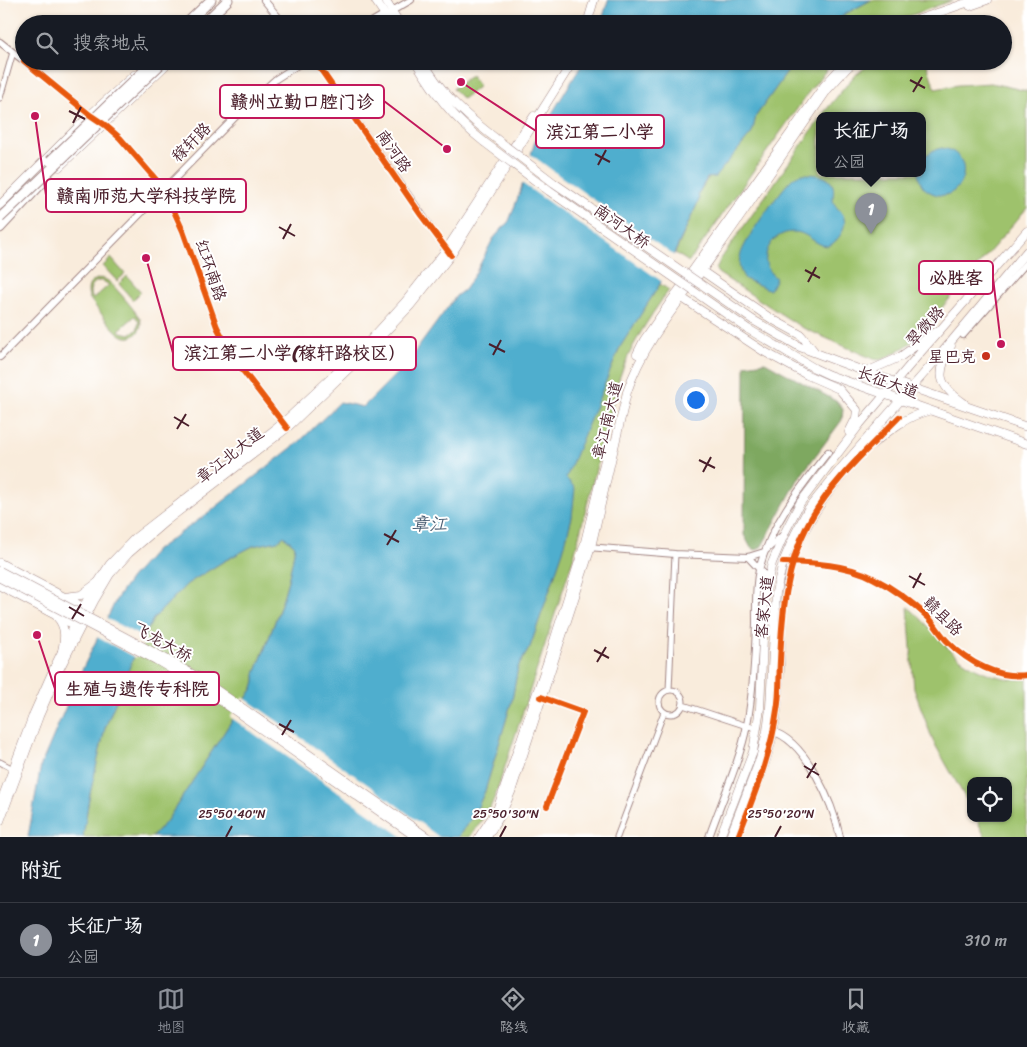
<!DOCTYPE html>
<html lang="zh">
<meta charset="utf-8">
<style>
:root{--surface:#171b24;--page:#20242c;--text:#f1f3f6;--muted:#9ea1a6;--line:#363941;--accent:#8c9099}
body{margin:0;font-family:Sriracha,"LXGW WenKai TC",sans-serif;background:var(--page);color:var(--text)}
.controls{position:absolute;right:15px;bottom:15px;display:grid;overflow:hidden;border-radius:10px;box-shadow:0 1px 4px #0004}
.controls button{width:45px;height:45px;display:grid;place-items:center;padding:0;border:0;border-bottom:1px solid var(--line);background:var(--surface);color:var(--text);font:25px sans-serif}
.you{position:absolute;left:695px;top:399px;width:18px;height:18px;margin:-12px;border:4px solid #fff;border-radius:50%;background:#1a73e8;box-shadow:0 0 0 8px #1a73e833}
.badge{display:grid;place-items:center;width:32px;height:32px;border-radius:50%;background:var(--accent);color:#fff;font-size:16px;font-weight:700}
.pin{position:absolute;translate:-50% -41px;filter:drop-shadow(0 1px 2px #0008)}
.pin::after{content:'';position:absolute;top:26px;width:18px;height:15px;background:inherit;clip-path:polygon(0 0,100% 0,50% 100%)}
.popup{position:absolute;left:816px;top:112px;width:110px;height:65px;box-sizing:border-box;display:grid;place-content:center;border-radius:10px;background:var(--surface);filter:drop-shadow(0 1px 4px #0005);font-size:16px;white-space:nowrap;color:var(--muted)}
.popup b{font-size:19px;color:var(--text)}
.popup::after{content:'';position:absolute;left:50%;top:100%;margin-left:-10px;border:10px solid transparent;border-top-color:var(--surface)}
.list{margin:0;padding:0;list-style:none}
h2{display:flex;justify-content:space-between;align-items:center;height:65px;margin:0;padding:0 20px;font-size:21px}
h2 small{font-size:16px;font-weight:400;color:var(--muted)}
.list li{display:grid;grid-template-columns:32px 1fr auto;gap:15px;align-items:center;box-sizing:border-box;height:75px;padding:0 20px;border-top:1px solid var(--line)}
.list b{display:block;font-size:19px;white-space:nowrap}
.list p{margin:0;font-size:16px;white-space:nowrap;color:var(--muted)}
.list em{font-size:16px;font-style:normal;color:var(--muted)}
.icon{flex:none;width:28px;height:28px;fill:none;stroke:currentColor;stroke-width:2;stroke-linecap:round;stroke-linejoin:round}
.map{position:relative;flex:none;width:1027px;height:837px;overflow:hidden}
.search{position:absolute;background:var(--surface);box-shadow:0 1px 4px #0004;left:15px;right:15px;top:15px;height:55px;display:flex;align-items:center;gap:12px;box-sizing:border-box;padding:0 18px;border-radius:28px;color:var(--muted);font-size:19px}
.sheet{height:140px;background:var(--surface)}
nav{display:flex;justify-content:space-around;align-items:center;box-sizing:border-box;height:70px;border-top:1px solid var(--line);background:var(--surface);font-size:14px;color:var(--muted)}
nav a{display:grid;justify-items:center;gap:2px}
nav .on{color:var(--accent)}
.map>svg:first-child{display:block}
.green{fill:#9ec26c;stroke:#74704c;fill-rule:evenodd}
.forest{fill:#7ea860;stroke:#646446}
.water{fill:#4faece;stroke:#4c667c}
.pier{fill:#f9ecdc}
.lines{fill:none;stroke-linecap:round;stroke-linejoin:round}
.minor-casing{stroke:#a28684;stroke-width:7}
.tertiary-casing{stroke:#a28684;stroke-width:8}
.secondary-casing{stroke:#a28684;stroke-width:9}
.primary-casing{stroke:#a28684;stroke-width:9}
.trunk-casing{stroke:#a28684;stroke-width:11}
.minor{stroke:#fff;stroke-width:5}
.tertiary{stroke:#fff;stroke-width:6}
.secondary{stroke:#fff;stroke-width:8}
.primary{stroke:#fff;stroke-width:8}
.trunk{stroke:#fff;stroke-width:9}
.primary-bridge-casing{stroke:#a28684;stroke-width:9;stroke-linecap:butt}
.trunk-bridge-casing{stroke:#a28684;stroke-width:11;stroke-linecap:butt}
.primary-bridge{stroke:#fff;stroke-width:8}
.trunk-bridge{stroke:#fff;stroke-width:9}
.cycleway-casing{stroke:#fff;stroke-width:9}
.cycleway{stroke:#e8590c;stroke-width:6}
.ticks{fill:none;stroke:#4a1f2b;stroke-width:2}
.poi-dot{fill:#c8321e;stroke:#fff;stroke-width:2}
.labels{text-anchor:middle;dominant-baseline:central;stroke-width:4;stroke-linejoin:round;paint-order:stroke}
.street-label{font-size:16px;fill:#4a1f2b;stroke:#fff}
.poi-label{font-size:16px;fill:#4a1f2b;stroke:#fff;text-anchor:end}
.water-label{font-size:18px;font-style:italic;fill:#4c5f74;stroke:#fff}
.ticks-label{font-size:12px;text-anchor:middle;fill:#4a1f2b;stroke:#fff;stroke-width:4;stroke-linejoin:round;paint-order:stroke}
.leader{fill:none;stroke:#c2185b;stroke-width:2}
.callout-dot{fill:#c2185b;stroke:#fff;stroke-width:2}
.callout{fill:#fff;stroke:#c2185b;stroke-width:2}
.callout-label{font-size:18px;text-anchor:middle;font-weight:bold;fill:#4a1f2b}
</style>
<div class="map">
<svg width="1027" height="837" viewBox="0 0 1027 837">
<rect width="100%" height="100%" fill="#fff"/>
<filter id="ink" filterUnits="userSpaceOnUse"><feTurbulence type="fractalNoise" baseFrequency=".02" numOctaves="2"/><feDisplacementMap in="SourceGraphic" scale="10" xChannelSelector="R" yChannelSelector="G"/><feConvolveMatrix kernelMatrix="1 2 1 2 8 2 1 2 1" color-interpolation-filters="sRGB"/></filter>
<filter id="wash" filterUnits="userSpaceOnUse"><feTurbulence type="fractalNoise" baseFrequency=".0096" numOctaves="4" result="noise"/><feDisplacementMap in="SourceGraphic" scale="20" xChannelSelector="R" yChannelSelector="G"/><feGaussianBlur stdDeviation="1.12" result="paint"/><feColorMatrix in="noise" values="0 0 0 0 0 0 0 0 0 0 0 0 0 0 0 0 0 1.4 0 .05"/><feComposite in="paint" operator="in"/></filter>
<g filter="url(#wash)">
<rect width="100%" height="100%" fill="#f9ecdc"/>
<path class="green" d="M871,0H953L888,24H832L845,14Z
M795,61H836L829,67L811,89L689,262L675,253L699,200L698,194L708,178L715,176L752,133L756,116Z
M874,61H926L935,89L958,85L991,83L1027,91V208L916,338L908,345L886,358L880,360L873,359L801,327L718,273L716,270L720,260L820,119V173H922V115H822L854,76Z
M471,75L479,86L463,99L453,89Z
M111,258L125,274L117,281L103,266Z
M127,276L141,292L133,300L119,284Z
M101,278C104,279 105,279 108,281C113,284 138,314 140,319C144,330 133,341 123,336C115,333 96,307 90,299C85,288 90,280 101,278ZM103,281L109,285L93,299L90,293C90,285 95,280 103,281ZM135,316L139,322L137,330L130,334L121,332L119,330Z
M660,284L669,290C648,319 629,348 618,382L574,556L497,791L490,808L470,837H458L475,813L485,791L512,700L518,667L530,647L563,550L572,517L565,478L620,347Z
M284,536L295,546C289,590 271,632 255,674V681L253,688L166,822L152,837H83L89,798L105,728L132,661L153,619L187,584L224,561L253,546L278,541Z
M908,607C923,619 934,633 946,646C966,667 998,682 1027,679V837H985L976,818H1008V781H971V808L933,741L914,689Z"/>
<path class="forest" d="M765,362L836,401L843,409L842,420L799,478L762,546L757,550L751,548L744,535L745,365Z"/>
<path class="water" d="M608,0H871L845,14L832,24H601Z
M584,61H795L756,116L752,133L715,177L707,178L698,194L699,200L660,284L620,347L566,478L575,488L572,517L563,551L530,647L518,667L512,700L485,791L475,813L458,837H152L166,822L253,688L255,681V674C271,633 289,590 295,546L284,536L278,541L253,546L224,561L187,584L153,619L132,661L105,728L89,798L83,837H28L41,765L79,676L117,598L131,578L156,550L207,514L299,442L340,402L363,407L406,364L456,296L464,290L475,274L493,239L509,221L520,192L535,141Z
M942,148C981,154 961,209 930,192C922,188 919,181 918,173H922L923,157L934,150Z
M802,174C812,174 829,174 833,186C835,192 831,200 835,205C838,210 843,212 844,218C847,228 837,243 828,246C815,246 807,231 793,232C769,232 755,263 776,278L770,290L745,279C740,272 738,265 740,257C743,241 780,191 792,179C795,176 798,175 802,174Z"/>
<path class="pier" d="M529,153L560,176L676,257L664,283L520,182Z
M104,617L146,639L136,658L95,636Z
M243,697L391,801L439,837H403L230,717Z"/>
</g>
<g filter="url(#ink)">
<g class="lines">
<defs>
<path id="minor" d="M0,98L13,52
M783,562C812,563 847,564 873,578C893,588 913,603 929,618C936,626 941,635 948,642C968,662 998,679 1027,675
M659 702a12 12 0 1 1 24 0a12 12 0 1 1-24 0Z
M669,690L675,554
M541,697L583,712L547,806
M683,705L747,726L758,728
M0,762L13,769
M617,837L664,712"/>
<path id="tertiary" d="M264,0L284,24
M392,11L411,0
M368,24L385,14
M0,42L24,61
M24,61L92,116
M315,61L448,252
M101,122L120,138L164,189L183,231L217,327L234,359L285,425
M963,335L1027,262
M0,357L249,103L276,79L304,61
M884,432L899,417
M588,547L675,554L748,557L764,552L783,535
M748,557L763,573L767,584
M771,731C806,740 833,804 840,837
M709,837C721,802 740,761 747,725C753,692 755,657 756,623C756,605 755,587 759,570C771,524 799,489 828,452
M738,837C754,795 773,753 778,707C782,670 780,631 785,594C792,540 823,495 860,457"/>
<path id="secondary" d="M970,6L987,0
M587,24L594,0
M905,24L975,0
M637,354L644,340L671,301L824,86L847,61
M0,804L34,713L54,668L88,598L110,564L135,538L283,423L365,346L405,302L446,250L534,116
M0,821L39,716L59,670L94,601L110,574L129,553L166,521L287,428L368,350L410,306L451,255L573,61
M479,837L497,810L547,663L584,546L609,443
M487,837L502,813L511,792L591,547L627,392C644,341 678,304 709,261C750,204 788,146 828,89L847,68L856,61"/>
<path id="primary" d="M375,0L391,24
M385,0L400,24
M415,61C436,95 452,117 484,142
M423,61C441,93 461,111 490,134
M59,167L170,61
M0,205L90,115L134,75
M696,267L770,318L801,335L814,351
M676,294L763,351L807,375L839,389L857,410L856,418L849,432
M753,320L800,347L866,372L1027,427
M748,329L814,368L829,375L1027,444
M951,346C937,373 936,384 964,403
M866,372L900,357L935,332
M852,460C876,443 899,418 928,411
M0,563L89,610
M0,586L80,628
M65,597L81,595L97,583
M57,617C66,627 65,638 62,651
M720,837L753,752L760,708L765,592L772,563L786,530L800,503L860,424L920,353L1027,231
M730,837L760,759L767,731L770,708L776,592L783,562L795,534L808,509L842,467L934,362L1027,251"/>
<path id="trunk" d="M186,24L211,0
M203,24L228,0
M0,228L42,183"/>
</defs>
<use href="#minor" class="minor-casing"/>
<use href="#tertiary" class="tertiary-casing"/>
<use href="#secondary" class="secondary-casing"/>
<use href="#primary" class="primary-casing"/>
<use href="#trunk" class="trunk-casing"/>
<use href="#minor" class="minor"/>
<use href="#tertiary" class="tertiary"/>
<use href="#secondary" class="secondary"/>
<use href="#primary" class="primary"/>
<use href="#trunk" class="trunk"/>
<defs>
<path id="primary-bridge" d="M490,134L554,183L753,320
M484,142L549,191L748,329
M0,571L159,655L201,679L427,837
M0,578L156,660L198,685L416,837"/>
<path id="trunk-bridge" d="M50,161L154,61
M0,218L164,61"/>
</defs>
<use href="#primary-bridge" class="primary-bridge-casing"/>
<use href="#trunk-bridge" class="trunk-bridge-casing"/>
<use href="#primary-bridge" class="primary-bridge"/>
<use href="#trunk-bridge" class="trunk-bridge"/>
<defs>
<path id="cycleway" d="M24,61L90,115L105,125L120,138L164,189L183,231L217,327L234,359L287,428
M315,61L421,215L451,255
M783,562C812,563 847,564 873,578C893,588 913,603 929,618C936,626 941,635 948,642C968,662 998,679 1027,675
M541,697L583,712L547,806
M738,837C754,795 771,755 777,710C780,694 779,677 780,661C782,614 786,566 808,524C830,483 867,450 899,417"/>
</defs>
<use href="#cycleway" class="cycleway-casing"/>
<use href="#cycleway" class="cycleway"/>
</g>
</g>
<path class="ticks" d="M910,80L925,88M913,92L922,77M69,111L85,119M73,123L81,107M595,154L610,162M598,165L606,150M279,227L295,236M283,239L291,224M805,270L820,278M808,282L816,267M489,344L505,352M493,355L501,340M174,417L189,426M177,429L186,414M699,460L715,468M703,472L711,457M384,534L399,542M387,545L396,530M909,576L925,585M913,588L921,573M69,607L84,616M72,619L81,604M594,650L609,658M597,662L606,647M279,724L294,732M282,735L291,720M804,766L819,775M807,778L816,763M226,837L232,826M500,837L506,826M775,837L781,826"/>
<circle class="poi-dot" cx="986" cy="356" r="5"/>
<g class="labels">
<g class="street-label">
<text transform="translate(191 142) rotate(-45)">稼轩路</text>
<text transform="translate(394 151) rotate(55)">南河路</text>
<text transform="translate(622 226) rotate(35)">南河大桥</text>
<text transform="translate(211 270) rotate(71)">红环南路</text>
<text transform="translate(925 326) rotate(-48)">翠微路</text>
<text transform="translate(888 382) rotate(20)">长征大道</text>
<text transform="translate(607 420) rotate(-76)">章江南大道</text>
<text transform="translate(230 455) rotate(-38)">章江北大道</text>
<text transform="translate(764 607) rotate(-84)">客家大道</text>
<text transform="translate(943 616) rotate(45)">赣县路</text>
<text transform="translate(163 642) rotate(29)">飞龙大桥</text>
</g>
<g class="poi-label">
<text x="976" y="356">星巴克</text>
</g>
<g class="water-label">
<text x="429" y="524">章江</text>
</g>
</g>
<g class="ticks-label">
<text x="232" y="818">25°50'40"N</text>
<text x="506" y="818">25°50'30"N</text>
<text x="781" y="818">25°50'20"N</text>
</g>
<path class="leader" d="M447 149L384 101M461 82L536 131M35 116L46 195M1001 344L993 278M146 258L173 353M37 635L55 689"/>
<g class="callout-dot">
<circle cx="447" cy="149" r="5"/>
<circle cx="461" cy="82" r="5"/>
<circle cx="35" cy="116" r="5"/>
<circle cx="1001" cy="344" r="5"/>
<circle cx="146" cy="258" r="5"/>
<circle cx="37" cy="635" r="5"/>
</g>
<g class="callout">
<rect x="220" y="85" width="164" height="33" rx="5"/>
<rect x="536" y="115" width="128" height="33" rx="5"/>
<rect x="46" y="179" width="200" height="33" rx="5"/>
<rect x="919" y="261" width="74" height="33" rx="5"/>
<rect x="173" y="337" width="243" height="33" rx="5"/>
<rect x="55" y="672" width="164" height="33" rx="5"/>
</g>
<g class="callout-label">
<text x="302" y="108">赣州立勤口腔门诊</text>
<text x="600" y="138">滨江第二小学</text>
<text x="146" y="202">赣南师范大学科技学院</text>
<text x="956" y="284">必胜客</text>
<text x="295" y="359">滨江第二小学(稼轩路校区）</text>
<text x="137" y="695">生殖与遗传专科院</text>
</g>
</svg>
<div class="controls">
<button><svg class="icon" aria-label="locate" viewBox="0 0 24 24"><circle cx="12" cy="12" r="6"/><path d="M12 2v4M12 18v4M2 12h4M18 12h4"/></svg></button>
</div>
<div class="you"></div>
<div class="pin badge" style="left:871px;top:234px">1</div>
<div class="popup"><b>长征广场</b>公园</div>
<div class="search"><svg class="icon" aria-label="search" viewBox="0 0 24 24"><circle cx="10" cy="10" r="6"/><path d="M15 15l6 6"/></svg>搜索地点</div>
</div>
<section class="sheet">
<h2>附近<small></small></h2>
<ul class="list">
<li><span class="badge">1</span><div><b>长征广场</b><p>公园</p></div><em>310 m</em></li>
</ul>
</section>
<nav>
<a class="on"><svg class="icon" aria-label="map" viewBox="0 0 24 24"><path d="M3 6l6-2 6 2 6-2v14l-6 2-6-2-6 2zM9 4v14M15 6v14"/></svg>地图</a>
<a><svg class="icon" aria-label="directions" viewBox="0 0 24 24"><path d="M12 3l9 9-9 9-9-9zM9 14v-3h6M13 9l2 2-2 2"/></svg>路线</a>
<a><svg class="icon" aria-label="saved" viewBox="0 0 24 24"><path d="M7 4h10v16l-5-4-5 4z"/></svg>收藏</a>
</nav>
